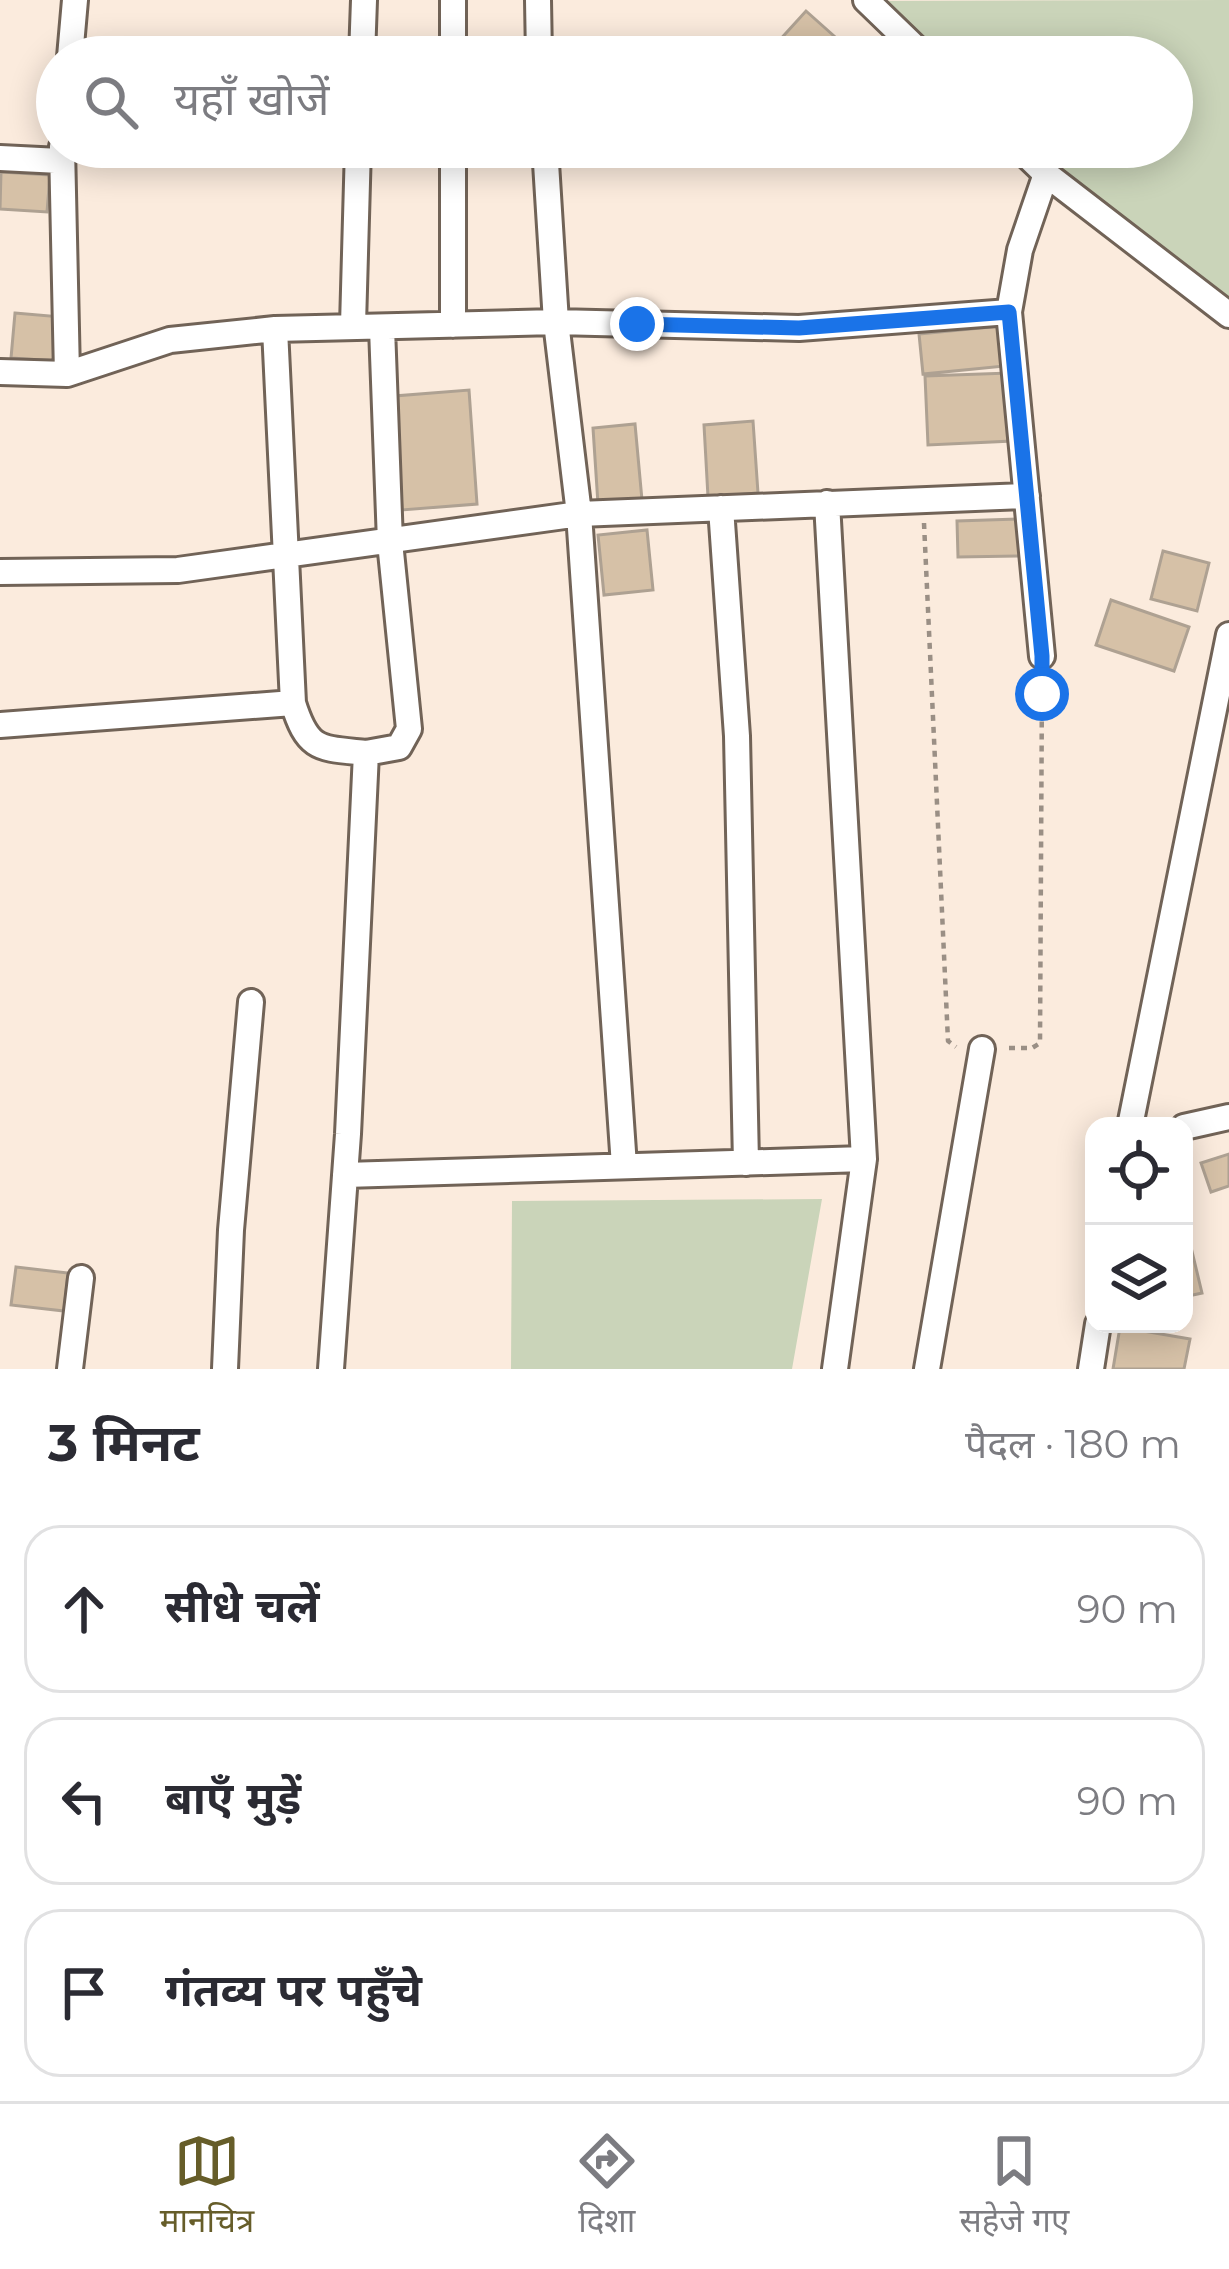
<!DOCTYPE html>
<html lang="hi">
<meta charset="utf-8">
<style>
:root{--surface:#fff;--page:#f2f2f3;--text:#2b2b33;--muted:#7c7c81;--line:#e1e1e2;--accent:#665d29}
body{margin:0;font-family:Montserrat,"Noto Sans Devanagari",sans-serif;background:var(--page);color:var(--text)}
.controls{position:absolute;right:36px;bottom:36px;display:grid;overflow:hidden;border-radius:24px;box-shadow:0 6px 30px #0003}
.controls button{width:108px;height:108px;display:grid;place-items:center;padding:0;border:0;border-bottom:3px solid var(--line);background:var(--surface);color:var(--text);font:60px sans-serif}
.stop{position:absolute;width:36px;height:36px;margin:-27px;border:9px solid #1a73e8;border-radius:50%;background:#fff}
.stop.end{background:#1a73e8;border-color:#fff;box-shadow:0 3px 12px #0008}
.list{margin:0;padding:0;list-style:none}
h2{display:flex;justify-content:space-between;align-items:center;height:156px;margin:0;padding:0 48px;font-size:51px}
h2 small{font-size:39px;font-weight:400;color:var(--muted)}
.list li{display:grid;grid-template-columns:78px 1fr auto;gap:36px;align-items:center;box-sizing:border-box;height:168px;margin:0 24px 24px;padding:0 24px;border:3px solid var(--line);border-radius:36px}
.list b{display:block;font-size:45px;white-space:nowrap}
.list em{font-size:39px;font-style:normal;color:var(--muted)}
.icon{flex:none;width:66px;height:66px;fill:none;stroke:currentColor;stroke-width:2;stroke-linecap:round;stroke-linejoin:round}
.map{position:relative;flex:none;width:1229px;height:1369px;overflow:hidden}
.search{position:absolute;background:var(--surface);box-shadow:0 6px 30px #0003;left:36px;right:36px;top:36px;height:132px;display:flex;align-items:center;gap:30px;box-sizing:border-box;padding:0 42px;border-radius:66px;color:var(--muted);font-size:45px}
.sheet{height:732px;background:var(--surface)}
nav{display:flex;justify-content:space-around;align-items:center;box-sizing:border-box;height:168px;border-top:3px solid var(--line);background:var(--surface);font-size:33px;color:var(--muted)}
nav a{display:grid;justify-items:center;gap:6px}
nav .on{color:var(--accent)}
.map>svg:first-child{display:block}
.green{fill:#cad4b9}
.building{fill:#d6c1a7;stroke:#aea192;stroke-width:3}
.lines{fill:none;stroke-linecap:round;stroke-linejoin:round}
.minor-casing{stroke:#716357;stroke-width:30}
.path{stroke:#9a8f85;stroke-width:4.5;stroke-dasharray:6 6;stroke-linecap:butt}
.minor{stroke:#fff;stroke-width:24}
.route{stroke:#1a73e8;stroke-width:15}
</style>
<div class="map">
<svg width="1229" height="1369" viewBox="0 0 1229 1369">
<rect width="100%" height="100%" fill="#fbebdd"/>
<path class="green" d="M1229,0V315L1018,147H1172V57H925L866,1Z
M822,1199L792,1369H511L512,1201Z"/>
<path class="building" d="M806,11L843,44L831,57H770L767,54Z
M1,172L50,175L47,212L0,209Z
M15,313L62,317L58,361L11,358Z
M1001,326L1005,366L923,374L919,334Z
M1009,373L1012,441L928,445L925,376Z
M469,390L477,504L402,510L395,396Z
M753,421L758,493L708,497L704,425Z
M635,424L642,500L598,504L593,428Z
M1022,519L1023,556L958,557L957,521Z
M647,530L653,590L604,595L598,535Z
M1163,551L1209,563L1197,611L1151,599Z
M1111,600L1189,627L1174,671L1096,645Z
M1229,1154V1186L1211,1192L1201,1163Z
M1184,1218L1202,1293L1184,1297Z
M16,1267L68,1273L64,1311L11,1305Z
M1120,1327L1190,1339L1184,1369H1113Z"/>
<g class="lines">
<defs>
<path id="minor" d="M538,0L539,57
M866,0L925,57
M70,57L75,0
M362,57L364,0
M453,57V0
M62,147L67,374
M545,147L556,322L579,514L624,1166
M1018,147L1046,174L1229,315
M0,158L60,161
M353,325L358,147
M453,325V147
M275,329L293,703C308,751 319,748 366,753
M0,372L67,374L170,340L275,329L556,322L799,328L1009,312
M827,503L864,1159
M721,508L737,736L746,1163
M0,572L178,570L579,514L1027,496
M1042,656L1009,312L1020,250L1046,174
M0,725L293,703
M1130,1126L1229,635
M1184,1127L1229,1117
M345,1175L864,1159L835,1369
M70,1369L81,1278
M225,1369L231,1230L251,1002
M331,1369L348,1134L366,753L399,747L409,729L390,542L382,328
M927,1369L982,1049
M1091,1369L1098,1324"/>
</defs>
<use href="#minor" class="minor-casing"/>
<path class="path" d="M924,523L948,1041L956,1047
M1009,1048H1032L1040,1043L1042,679"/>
<use href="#minor" class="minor"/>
</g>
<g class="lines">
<path class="route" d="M637,324L799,328L1009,312L1042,656V694"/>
</g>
</svg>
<div class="controls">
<button><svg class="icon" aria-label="locate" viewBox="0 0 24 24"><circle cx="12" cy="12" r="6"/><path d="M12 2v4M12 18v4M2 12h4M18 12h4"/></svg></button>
<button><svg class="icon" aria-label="layers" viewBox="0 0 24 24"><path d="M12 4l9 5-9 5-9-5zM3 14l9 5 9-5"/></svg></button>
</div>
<div class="stop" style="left:1042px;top:694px"></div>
<div class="stop end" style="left:637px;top:324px"></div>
<div class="search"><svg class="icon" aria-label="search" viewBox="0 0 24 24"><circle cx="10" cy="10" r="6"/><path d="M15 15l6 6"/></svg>यहाँ खोजें</div>
</div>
<section class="sheet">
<h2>3 मिनट<small>पैदल · 180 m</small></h2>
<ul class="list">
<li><svg class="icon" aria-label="ahead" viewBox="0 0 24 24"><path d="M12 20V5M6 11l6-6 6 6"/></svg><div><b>सीधे चलें</b></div><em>90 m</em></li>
<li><svg class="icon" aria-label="left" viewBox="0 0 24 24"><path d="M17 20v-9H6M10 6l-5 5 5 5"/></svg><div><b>बाएँ मुड़ें</b></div><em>90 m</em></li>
<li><svg class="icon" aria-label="arrive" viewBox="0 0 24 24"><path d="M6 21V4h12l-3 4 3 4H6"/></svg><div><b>गंतव्य पर पहुँचे</b></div></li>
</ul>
</section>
<nav>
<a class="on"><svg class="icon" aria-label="map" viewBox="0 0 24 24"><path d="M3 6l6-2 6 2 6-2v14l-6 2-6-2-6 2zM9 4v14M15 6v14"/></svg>मानचित्र</a>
<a><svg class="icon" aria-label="directions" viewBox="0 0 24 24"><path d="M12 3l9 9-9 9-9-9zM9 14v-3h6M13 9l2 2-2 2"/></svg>दिशा</a>
<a><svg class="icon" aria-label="saved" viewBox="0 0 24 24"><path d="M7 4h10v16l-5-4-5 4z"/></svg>सहेजे गए</a>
</nav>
